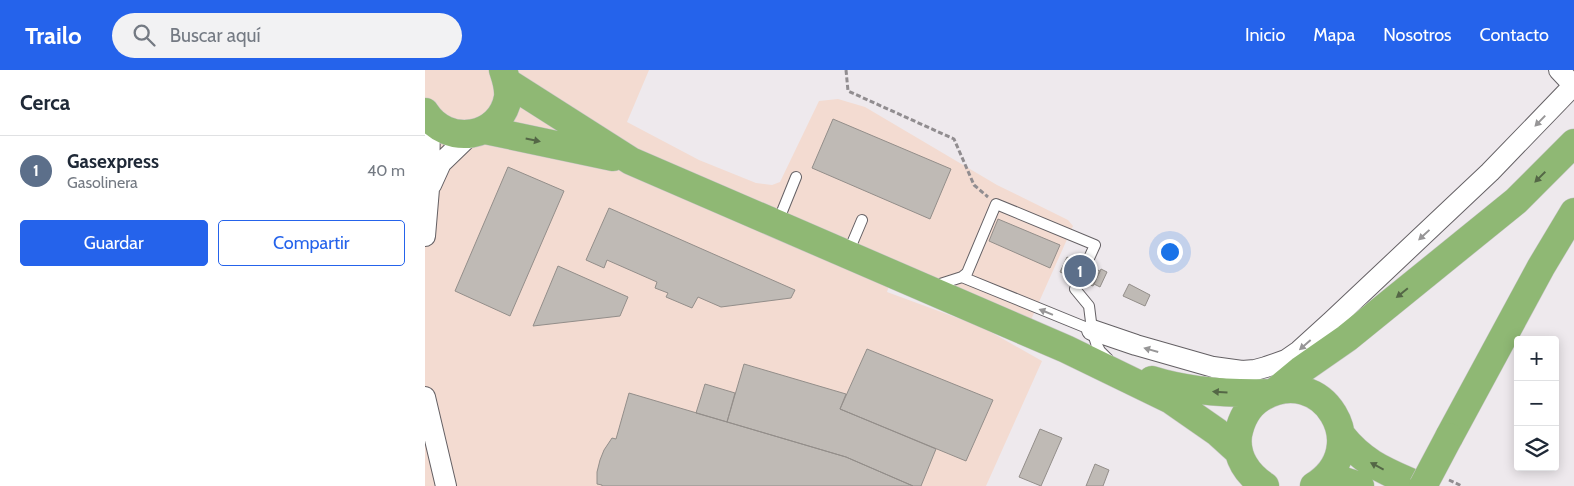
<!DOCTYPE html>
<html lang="es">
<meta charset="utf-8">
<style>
:root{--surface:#fff;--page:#f2f2f3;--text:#1f2937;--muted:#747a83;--line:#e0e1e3;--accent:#2563eb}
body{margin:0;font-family:Cabin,sans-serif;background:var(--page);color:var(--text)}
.controls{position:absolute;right:15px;bottom:15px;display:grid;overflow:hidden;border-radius:5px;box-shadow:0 2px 12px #0003}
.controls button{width:45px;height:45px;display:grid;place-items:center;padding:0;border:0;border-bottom:1px solid var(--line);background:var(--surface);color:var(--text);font:25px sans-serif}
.you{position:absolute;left:744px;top:181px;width:18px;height:18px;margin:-12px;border:4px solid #fff;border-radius:50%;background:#1a73e8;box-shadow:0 0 0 8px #1a73e833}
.badge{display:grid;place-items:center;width:32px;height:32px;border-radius:50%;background:var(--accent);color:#fff;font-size:16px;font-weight:700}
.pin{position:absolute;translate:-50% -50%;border:2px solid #fff;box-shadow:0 1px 5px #0006}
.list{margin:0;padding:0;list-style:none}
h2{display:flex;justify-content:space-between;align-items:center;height:65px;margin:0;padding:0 20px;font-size:21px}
h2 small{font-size:16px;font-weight:400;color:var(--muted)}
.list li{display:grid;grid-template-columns:32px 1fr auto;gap:15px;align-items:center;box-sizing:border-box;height:70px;padding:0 20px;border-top:1px solid var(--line)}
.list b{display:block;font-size:19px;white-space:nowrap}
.list p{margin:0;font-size:16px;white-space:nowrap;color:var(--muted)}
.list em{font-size:16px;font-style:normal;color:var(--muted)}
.actions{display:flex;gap:10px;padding:15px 20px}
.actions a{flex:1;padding:11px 0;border:1px solid var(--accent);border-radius:5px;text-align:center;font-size:18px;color:var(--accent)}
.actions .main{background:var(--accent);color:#fff}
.icon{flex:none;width:28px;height:28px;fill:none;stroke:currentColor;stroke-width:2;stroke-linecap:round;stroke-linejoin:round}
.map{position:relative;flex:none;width:1149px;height:416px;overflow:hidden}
header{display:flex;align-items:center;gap:30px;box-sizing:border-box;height:70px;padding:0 25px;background:var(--accent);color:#fff}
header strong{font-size:24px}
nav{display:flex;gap:28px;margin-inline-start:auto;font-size:18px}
.search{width:350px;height:45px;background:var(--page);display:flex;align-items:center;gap:12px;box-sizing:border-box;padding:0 18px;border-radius:28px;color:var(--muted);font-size:19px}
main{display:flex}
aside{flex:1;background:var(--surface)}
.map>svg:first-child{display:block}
.industrial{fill:#f3dbd1}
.building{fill:#bfbab5;stroke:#938e8a}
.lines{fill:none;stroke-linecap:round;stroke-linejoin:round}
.lane-casing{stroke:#646064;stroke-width:12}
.street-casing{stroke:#646064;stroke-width:22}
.highway-casing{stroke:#c8c7c7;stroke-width:29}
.path{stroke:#918d90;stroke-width:3;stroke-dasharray:5 2.5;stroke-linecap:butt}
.lane{stroke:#fff;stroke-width:10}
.street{stroke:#fff;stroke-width:20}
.highway{stroke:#8fb874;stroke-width:28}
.highway-bridge-casing{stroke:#c8c7c7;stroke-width:29;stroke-linecap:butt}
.highway-bridge{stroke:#8fb874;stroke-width:28}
.oneway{fill:#979697}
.oneway2{fill:#546746}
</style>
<header>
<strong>Trailo</strong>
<div class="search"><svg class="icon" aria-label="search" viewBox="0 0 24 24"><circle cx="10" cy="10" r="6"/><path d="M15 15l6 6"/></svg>Buscar aquí</div>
<nav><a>Inicio</a><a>Mapa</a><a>Nosotros</a><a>Contacto</a></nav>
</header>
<main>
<aside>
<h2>Cerca<small></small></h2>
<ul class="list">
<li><span class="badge" style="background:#5c6f8a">1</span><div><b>Gasexpress</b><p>Gasolinera</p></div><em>40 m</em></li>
</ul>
<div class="actions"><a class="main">Guardar</a><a>Compartir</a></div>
</aside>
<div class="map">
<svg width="1149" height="416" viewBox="0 0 1149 416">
<rect width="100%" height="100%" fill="#eee9ed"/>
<path class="industrial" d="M0,0H224L202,52L274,90L331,113L347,115L355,112L394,31L413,29L440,37L572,115L643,150L648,156L605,252L470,196L462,222L557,257L617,291L561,416H0Z"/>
<path class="building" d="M408,49L526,99L505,149L387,98Z
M83,97L139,121L85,246L30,221Z
M184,138L370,220L366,228L296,237L273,227L267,238L241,227L243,223L230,218L232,212L182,190L179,198L161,190Z
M573,149L635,175L625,198L564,171Z
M642,187L675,201L668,216L635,202Z
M133,196L203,227L195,246L108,256Z
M676,199L682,202L675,217L669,214Z
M704,214L725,225L720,236L698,226Z
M442,279L568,330L541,391L415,339Z
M319,294L421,324L415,339L511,379L496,416H488L421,387L302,352Z
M280,314L310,323L302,352L271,343Z
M204,323L421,387L488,416H177V415L172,414V402L175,390L179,380L187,368L191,369Z
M615,359L637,368L616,416L594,407Z
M670,394L684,400L678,416H661Z"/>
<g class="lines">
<defs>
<path id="lane" d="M352,154L371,107
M423,183L437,150
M537,207L542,203L571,134L670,175L650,219L664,236L667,260L671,273L675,281L683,289
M509,216L537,207L667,260"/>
<path id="street" d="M1134,0L1149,16
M6,115L16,93L46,64
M0,166L4,119L5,50
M667,260L711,275L788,297L817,301L830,300L841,297L861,290L874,281L907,251L1065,102L1149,15
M0,327L21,416"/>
<path id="highway" d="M82,12L206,91L641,279L746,330L792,362L814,382
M0,42C22,77 76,69 83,27C84,17 81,9 78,0
M60,60L188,87
M727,310C765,322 804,324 844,323
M852,320L876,300L922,268L1091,131L1149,73
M917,366C939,394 963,402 994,416
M1024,367L1116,197L1149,142
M899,410H916L935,416
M840,416C823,405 810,387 813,365C816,350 823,336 836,328C897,291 950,378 889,416"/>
</defs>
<use href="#lane" class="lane-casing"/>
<use href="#street" class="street-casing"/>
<use href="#highway" class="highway-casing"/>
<path class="path" d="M421,0L423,21L529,69L549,115L563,127
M1024,410L1037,416"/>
<use href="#lane" class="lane"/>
<use href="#street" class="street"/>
<use href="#highway" class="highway"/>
<defs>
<path id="highway-bridge" d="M998,416L1024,367"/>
</defs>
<use href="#highway-bridge" class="highway-bridge-casing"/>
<use href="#highway-bridge" class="highway-bridge"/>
</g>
<defs><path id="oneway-solid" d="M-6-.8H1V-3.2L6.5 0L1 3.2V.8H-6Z" transform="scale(1.25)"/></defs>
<g class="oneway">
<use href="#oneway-solid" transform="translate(1115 51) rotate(134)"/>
<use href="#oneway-solid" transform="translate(999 165) rotate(137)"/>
<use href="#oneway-solid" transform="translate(621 242) rotate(-158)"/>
<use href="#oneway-solid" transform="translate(880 275) rotate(139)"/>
<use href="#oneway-solid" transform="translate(726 280) rotate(-164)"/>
</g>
<g class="oneway2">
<use href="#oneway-solid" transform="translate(108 70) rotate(12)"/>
<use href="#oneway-solid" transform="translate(1115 107) rotate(135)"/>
<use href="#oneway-solid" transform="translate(977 223) rotate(141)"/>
<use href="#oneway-solid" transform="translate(795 322) rotate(-176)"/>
<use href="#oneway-solid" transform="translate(952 396) rotate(-152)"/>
</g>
</svg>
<div class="controls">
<button>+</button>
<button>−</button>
<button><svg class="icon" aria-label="layers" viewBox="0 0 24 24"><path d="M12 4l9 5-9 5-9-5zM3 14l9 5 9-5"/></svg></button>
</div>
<div class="you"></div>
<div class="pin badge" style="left:655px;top:201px;background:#5c6f8a">1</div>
</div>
</main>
